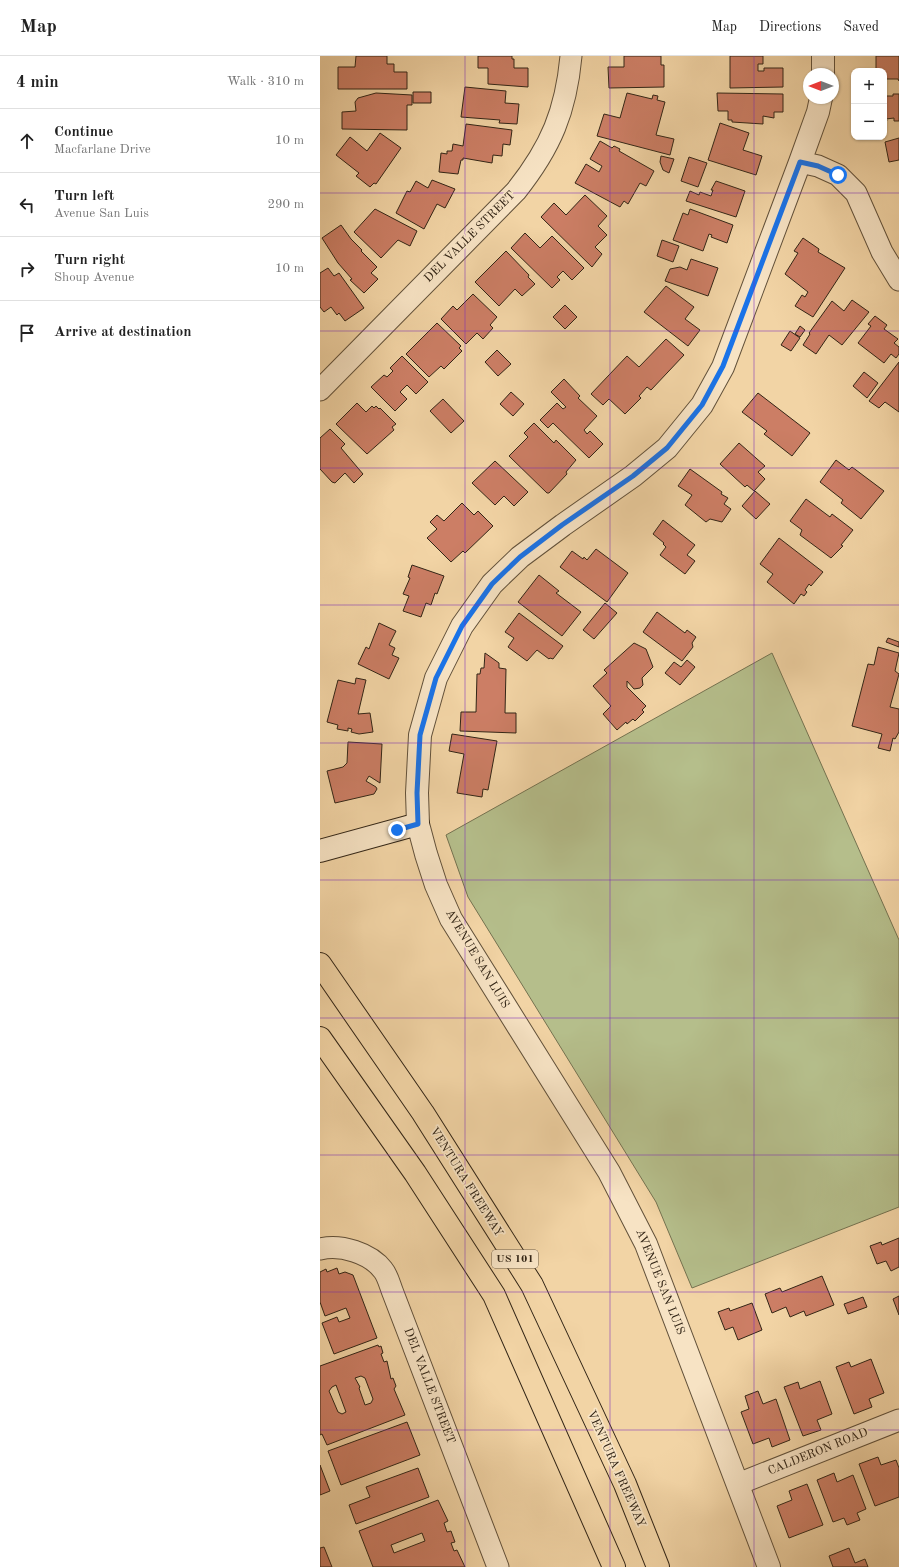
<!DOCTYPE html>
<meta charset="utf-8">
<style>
:root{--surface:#fff;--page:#f2f2f2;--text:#222;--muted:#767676;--line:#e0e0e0}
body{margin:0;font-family:"Old Standard TT",serif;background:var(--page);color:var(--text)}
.controls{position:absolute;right:12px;top:12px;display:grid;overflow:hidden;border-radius:8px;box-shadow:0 1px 3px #0004}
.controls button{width:36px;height:36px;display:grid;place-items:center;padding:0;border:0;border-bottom:1px solid var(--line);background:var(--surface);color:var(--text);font:20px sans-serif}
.compass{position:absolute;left:483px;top:12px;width:36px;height:36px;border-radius:50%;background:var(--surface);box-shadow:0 1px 3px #0004;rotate:270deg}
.stop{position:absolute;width:12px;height:12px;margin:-9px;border:3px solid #1a73e8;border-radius:50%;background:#fff}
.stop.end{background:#1a73e8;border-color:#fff;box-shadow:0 1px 4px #0008}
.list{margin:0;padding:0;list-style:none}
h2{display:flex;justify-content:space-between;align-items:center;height:52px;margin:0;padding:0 16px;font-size:17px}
h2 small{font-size:13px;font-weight:400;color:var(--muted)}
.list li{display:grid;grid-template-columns:26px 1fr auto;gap:12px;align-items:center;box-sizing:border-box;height:64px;padding:0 16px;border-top:1px solid var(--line)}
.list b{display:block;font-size:15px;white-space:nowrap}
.list p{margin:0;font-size:13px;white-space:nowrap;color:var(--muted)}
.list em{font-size:13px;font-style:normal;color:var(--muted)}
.icon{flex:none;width:22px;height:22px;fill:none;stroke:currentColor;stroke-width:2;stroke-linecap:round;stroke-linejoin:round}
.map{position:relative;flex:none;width:579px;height:1511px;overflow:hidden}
header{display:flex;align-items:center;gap:24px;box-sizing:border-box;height:56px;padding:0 20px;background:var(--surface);border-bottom:1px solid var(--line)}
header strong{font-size:19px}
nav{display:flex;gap:22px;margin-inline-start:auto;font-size:14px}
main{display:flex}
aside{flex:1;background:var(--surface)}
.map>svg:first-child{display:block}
.green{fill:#b5be8b;stroke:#747250}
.building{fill:#cc7e65;stroke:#322516;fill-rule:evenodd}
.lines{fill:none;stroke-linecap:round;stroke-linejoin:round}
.minor-casing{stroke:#62513a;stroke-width:23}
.tertiary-casing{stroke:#62513a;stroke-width:24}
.secondary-casing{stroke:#322516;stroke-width:24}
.motorway-casing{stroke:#322516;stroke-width:24}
.minor{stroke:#f7e3c4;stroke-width:21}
.tertiary{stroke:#f7e3c4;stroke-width:22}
.secondary{stroke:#f7e3c4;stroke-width:22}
.motorway{stroke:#f2d4a5;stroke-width:22}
.route{stroke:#1a73e8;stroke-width:5}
.grid{fill:none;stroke:#7b2cbf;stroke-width:1;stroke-opacity:0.55}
.labels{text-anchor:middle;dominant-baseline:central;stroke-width:3.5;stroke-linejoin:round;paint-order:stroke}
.shield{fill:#f7e3c4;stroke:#6d5e4a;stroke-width:1}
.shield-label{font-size:11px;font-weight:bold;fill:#322516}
.street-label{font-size:12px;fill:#322516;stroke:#f7e3c4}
</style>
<header>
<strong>Map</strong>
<nav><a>Map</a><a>Directions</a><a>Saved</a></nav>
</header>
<main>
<aside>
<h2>4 min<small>Walk · 310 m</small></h2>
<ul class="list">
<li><svg class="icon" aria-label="ahead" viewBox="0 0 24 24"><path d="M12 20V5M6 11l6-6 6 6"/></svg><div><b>Continue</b><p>Macfarlane Drive</p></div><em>10 m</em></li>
<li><svg class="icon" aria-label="left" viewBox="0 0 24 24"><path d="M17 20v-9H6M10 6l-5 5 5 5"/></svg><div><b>Turn left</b><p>Avenue San Luis</p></div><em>290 m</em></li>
<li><svg class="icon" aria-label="right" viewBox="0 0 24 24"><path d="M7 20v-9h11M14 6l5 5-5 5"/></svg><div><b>Turn right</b><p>Shoup Avenue</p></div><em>10 m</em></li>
<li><svg class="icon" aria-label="arrive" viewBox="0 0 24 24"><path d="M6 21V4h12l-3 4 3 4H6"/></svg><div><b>Arrive at destination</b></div></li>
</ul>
</aside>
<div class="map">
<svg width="579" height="1511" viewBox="0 0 579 1511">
<rect width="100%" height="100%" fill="#f2d4a5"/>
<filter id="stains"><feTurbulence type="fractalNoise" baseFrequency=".005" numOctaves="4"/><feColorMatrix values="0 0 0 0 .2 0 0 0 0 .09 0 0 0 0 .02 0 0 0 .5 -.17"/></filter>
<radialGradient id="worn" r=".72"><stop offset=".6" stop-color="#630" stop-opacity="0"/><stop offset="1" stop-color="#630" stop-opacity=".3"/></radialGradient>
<path class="green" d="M452,597L579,884V1151L372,1232L336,1146L148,841L126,779Z"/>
<path class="building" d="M36,0H67V8H74V16H87V33H18V11H35Z
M158,0H192V3H194V12H208V31L168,28V12H158Z
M304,0H341V9H344V31L289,32L288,11H304Z
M410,0H443V8H438V15H444V12H463V31L410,32Z
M556,0H579V25L578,23H564V15H556Z
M145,31L186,35L185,47L199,48L197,68L179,67L180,64L141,61Z
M93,36H111V47H93Z
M56,37L92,39V49H87V74L22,73V56L36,55L35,46L38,42Z
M307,37L332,43L333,39L338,40L337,44L345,46L336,79L354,83L350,99L277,80L284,58L300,62Z
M397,37L463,38V56H454V62L443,60V68L412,66V64H408V55H398Z
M573,38H579V65H574V62L566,63L567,65H564V40H573Z
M400,67L429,77L423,94L442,100L436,119L388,104Z
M146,68L192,74L190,89L183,88L182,100L173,99L172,107L143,102V104H141L138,118L119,116L121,97L127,98V95H132L133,88L143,90Z
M60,77L81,92L56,128L54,127L50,131L36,120L39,117L16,99L30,81L47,95Z
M579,82V104L569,106L565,86Z
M280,85L292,92L294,90L300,93L299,95L334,115L326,130L320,127L308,148L304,145L300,151L255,127L266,108L279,116L282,110L270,103Z
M341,100L354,103L349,117L343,114L340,106Z
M369,101L387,107L378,131L361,125Z
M112,124L135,133L125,152L117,148L104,173L76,157L87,135L90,136L96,125L108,132Z
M396,125L425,135L416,161L366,145L370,135L379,139L380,136L391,140L393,134H391Z
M265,139L287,160L278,170L287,179L275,191L282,198L272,211L221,161L234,147L246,159Z
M55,153L97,175L90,190L78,184L61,202L34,176Z
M370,153L413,169L407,187L391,181L392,179L389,178L383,195L353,184L363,157L368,159Z
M21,169L31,183L42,194L41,195L57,211L51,217L58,223L44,237L30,224L32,223L18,207L2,182Z
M205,177L220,192L232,180L264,212L252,224L243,215L237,221L240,224L232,232L191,192Z
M483,182L499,193L498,196L525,212L493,261L475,250L482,239L485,241L488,236L465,218L478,197L474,195Z
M342,184L359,190L353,206L337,200Z
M186,195L209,219L208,221L215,228L202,240L195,233L179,250L155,226Z
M371,203L398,212L388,240L345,225L350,213L360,211L367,214Z
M8,212L14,220L19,217L44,252L25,265L19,257L17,259L11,251L4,256L0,251V217Z
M346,230L374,251L365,263L380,274L368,290L324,256Z
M153,238L177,261L170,269L173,272L163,283L157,277L146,288L121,263L133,250L137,254Z
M532,244L549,256L522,289L509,279L496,298L483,289L490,278L489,277L512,245L524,255Z
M245,249L257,261L245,273L233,261Z
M555,260L567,269L564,273L578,283L574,287L579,291V298L576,302L571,298L564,307L538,287L551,270L548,268Z
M117,267L141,290L139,292L142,295L124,313L121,310L109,321L86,298Z
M480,270L485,274L480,281L475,278Z
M470,275L480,282L471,295L461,289Z
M346,283L364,299L331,334L327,331L319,340L321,342L305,358L289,343L283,349L271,338L307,300L319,311Z
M177,294L191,308L178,320L165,306Z
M82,300L108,326L96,338L87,329L80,336L87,343L75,355L51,331L64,319L67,321L73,315L70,312Z
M579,306V356L565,346L559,352L549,345Z
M544,316L558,327L547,342L533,330Z
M244,323L260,340L258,342L277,360L264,374L267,378L270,375L283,388L269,402L233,367L228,372L220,364L237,347L243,353L246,351L231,336Z
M191,336L204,348L193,360L180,348Z
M438,337L490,377L472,400L444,378L447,375L422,356Z
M123,343L144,365L131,377L110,355Z
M37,347L46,356L52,350L54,352L56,350L59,353L60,352L76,368L72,371L74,374L47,398L16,368Z
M214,367L234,387L236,384L256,404L246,416L247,418L229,437H227L189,400L208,381L204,377Z
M10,373L25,388L21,392L43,418L34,427L25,417L15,427L12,426L0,413V382Z
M419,387L445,410L438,416L445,423L434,435L427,429L425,431L400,408Z
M516,404L529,414L532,411L564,435L541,463L521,447L523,444L500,426Z
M175,405L208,436L194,450L184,440L175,449L152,427Z
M370,413L402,436L401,438L408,442L404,448L411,453L402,466L390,463L386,466L365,449L372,439L358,430Z
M435,435L450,448L436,463L422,450Z
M486,443L510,461L512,458L533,474L521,489L523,490L511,502L480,479L482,474L470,465Z
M142,447L154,459L158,455L173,470L145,497L143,495L131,506L107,482L117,473L110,466L117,459L124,465Z
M343,464L375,489L367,499L375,505L365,518L340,499L346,491L343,488L344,487L333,478Z
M459,482L503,516L491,530L489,528L485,534L487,536L484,540L481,538L474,548L447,526L453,518L440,508Z
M276,493L308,517L287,546L240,511L252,495L263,503L264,501L267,504Z
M92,509L124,520L117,538L115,537L111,549L106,547L101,561L83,555L89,540L83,538L90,522L88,521Z
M219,519L239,535L236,537L261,556L242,580L198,546Z
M285,547L297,557L274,583L263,574Z
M337,556L365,577L367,574L376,581L372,587L373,591L362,605L323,576Z
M199,557L243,590L233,603L230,602L229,603L217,594L207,605L188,591L194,582L185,576Z
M59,567L76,575L69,589L75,592L72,599L79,602L69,623L38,608L46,591L49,593Z
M568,582L579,586V591L566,586Z
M314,587L326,593L333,611L322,622L323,629L320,632L314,633L307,625V631L326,650L322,654L324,656L315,665L313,663L307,668L306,666L297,674L283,658L291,650L273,630L287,617L284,614Z
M558,591L579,597L575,615L579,618L570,651L579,653V676L575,683L573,682L570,695L558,692L562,678L532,670L548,608L554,609Z
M165,597L179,607V612L186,613L185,657H196V677L140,675L141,656H156L157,618H160L161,612H164Z
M367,604L375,611L360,629L345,617L354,606L361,611Z
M36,622L46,624L38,658L50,657L53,676L39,678L31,676L32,673L28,672V675L17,673L18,669L7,666L18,624L35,628Z
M132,678L177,685L168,734L163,733L162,741L137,737L144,698L129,695Z
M28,686L62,688L60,727L49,720L46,725L56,731L57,733L54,738L15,747L7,715L23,711L27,707Z
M579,1182V1211L571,1215L566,1205L557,1208L550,1190L561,1186L562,1189Z
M17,1212L19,1218L25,1216L33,1219L57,1282L14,1298L2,1267L17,1261L19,1266L30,1262L26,1252L5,1260L0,1246V1216L6,1213L7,1216Z
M502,1220L514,1249L486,1260L484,1255L470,1261L466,1251L452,1257L445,1238L460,1232L462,1236Z
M579,1240V1259L573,1243Z
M543,1241L547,1251L528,1258L524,1248Z
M432,1247L442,1274L418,1284L413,1271L405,1274L398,1256L409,1252L410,1255Z
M58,1289L59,1291L61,1290L63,1297L61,1298L64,1306L67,1305L71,1323L73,1322L76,1330L74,1333L85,1359L7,1389L2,1378L0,1379V1310ZM41,1320L45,1322L53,1343L51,1347L45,1349L39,1332L40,1331L35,1322ZM16,1329L26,1356L22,1358L18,1356L9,1335L12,1331Z
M551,1303L564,1337L549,1343L552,1351L534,1358L516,1311L529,1306L531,1311Z
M500,1325L512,1358L497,1364L501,1374L483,1380L464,1331L478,1326L480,1333Z
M438,1335L443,1348L456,1343L470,1384L452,1391L449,1382L433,1388L421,1356L429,1353L425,1340Z
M87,1366L100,1399L21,1429L8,1395Z
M558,1401L561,1409L576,1404L579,1412V1441L555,1450L539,1408Z
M0,1409L10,1435L0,1439Z
M98,1412L109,1441L36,1468L29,1449L50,1441L46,1431Z
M514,1417L517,1426L533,1419L546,1453L537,1457L540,1464L527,1469L524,1462L513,1466L497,1424Z
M487,1428L503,1469L469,1482L457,1450L472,1444L469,1435Z
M118,1444L128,1465L124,1467L127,1476L131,1475L135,1486L131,1487L134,1495L137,1494L145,1511H53L39,1475ZM102,1477L105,1485L74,1497L71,1489Z
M4,1491L12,1511H0V1492Z
M529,1492L535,1507L545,1503L548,1511H513L509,1500Z"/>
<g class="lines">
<defs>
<path id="minor" d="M480,106L498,110L518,119L536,137L562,196L579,224
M0,334L196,135C231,91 246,55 251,0
M0,1193C21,1188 50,1197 63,1214C68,1220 70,1230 73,1237L178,1511
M418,1428L579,1364"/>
<path id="tertiary" d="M503,0V18
M449,1511L326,1188L289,1116L131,863L116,829L106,798L98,768L97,737L100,679L116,622L142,570L172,528L200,501L243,469L313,420L347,392L382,349L403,311L480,106L498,56L501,42"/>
<path id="secondary" d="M0,795L98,768"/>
<path id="motorway" d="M0,908L103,1057L212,1229L305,1428L338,1511
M0,982L95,1117L174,1239L294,1511"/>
</defs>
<use href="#minor" class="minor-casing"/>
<use href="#tertiary" class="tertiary-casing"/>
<use href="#secondary" class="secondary-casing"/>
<use href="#motorway" class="motorway-casing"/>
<use href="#minor" class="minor"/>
<use href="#tertiary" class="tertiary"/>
<use href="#secondary" class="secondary"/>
<use href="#motorway" class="motorway"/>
</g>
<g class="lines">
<path class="route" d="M77,774L98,768L97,737L100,679L116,622L142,570L172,528L200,501L242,469L313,420L347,392L382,349L403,310L480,106L498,110L518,119"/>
</g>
<path class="grid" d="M145,0V1511M290,0V1511M434,0V1511M0,137H579M0,275H579M0,412H579M0,549H579M0,687H579M0,824H579M0,962H579M0,1099H579M0,1236H579M0,1374H579"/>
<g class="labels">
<rect class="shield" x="172" y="1194" width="46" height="18" rx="3"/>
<g class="shield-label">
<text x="195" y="1203">US 101</text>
</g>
<g class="street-label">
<text transform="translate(150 181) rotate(-45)">DEL VALLE STREET</text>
<text transform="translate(157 903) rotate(59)">AVENUE SAN LUIS</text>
<text transform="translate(146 1126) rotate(58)">VENTURA FREEWAY</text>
<text transform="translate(340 1226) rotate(68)">AVENUE SAN LUIS</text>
<text transform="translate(109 1330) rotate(69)">DEL VALLE STREET</text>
<text transform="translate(498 1396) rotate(-22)">CALDERON ROAD</text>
<text transform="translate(296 1413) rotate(66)">VENTURA FREEWAY</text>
</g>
</g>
<rect width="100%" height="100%" filter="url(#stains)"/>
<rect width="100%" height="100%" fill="url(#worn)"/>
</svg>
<div class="controls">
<button>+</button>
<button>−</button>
</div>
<svg class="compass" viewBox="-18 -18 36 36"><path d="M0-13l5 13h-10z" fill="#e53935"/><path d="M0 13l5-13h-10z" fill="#767676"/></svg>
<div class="stop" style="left:518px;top:119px"></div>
<div class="stop end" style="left:77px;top:774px"></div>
</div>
</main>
